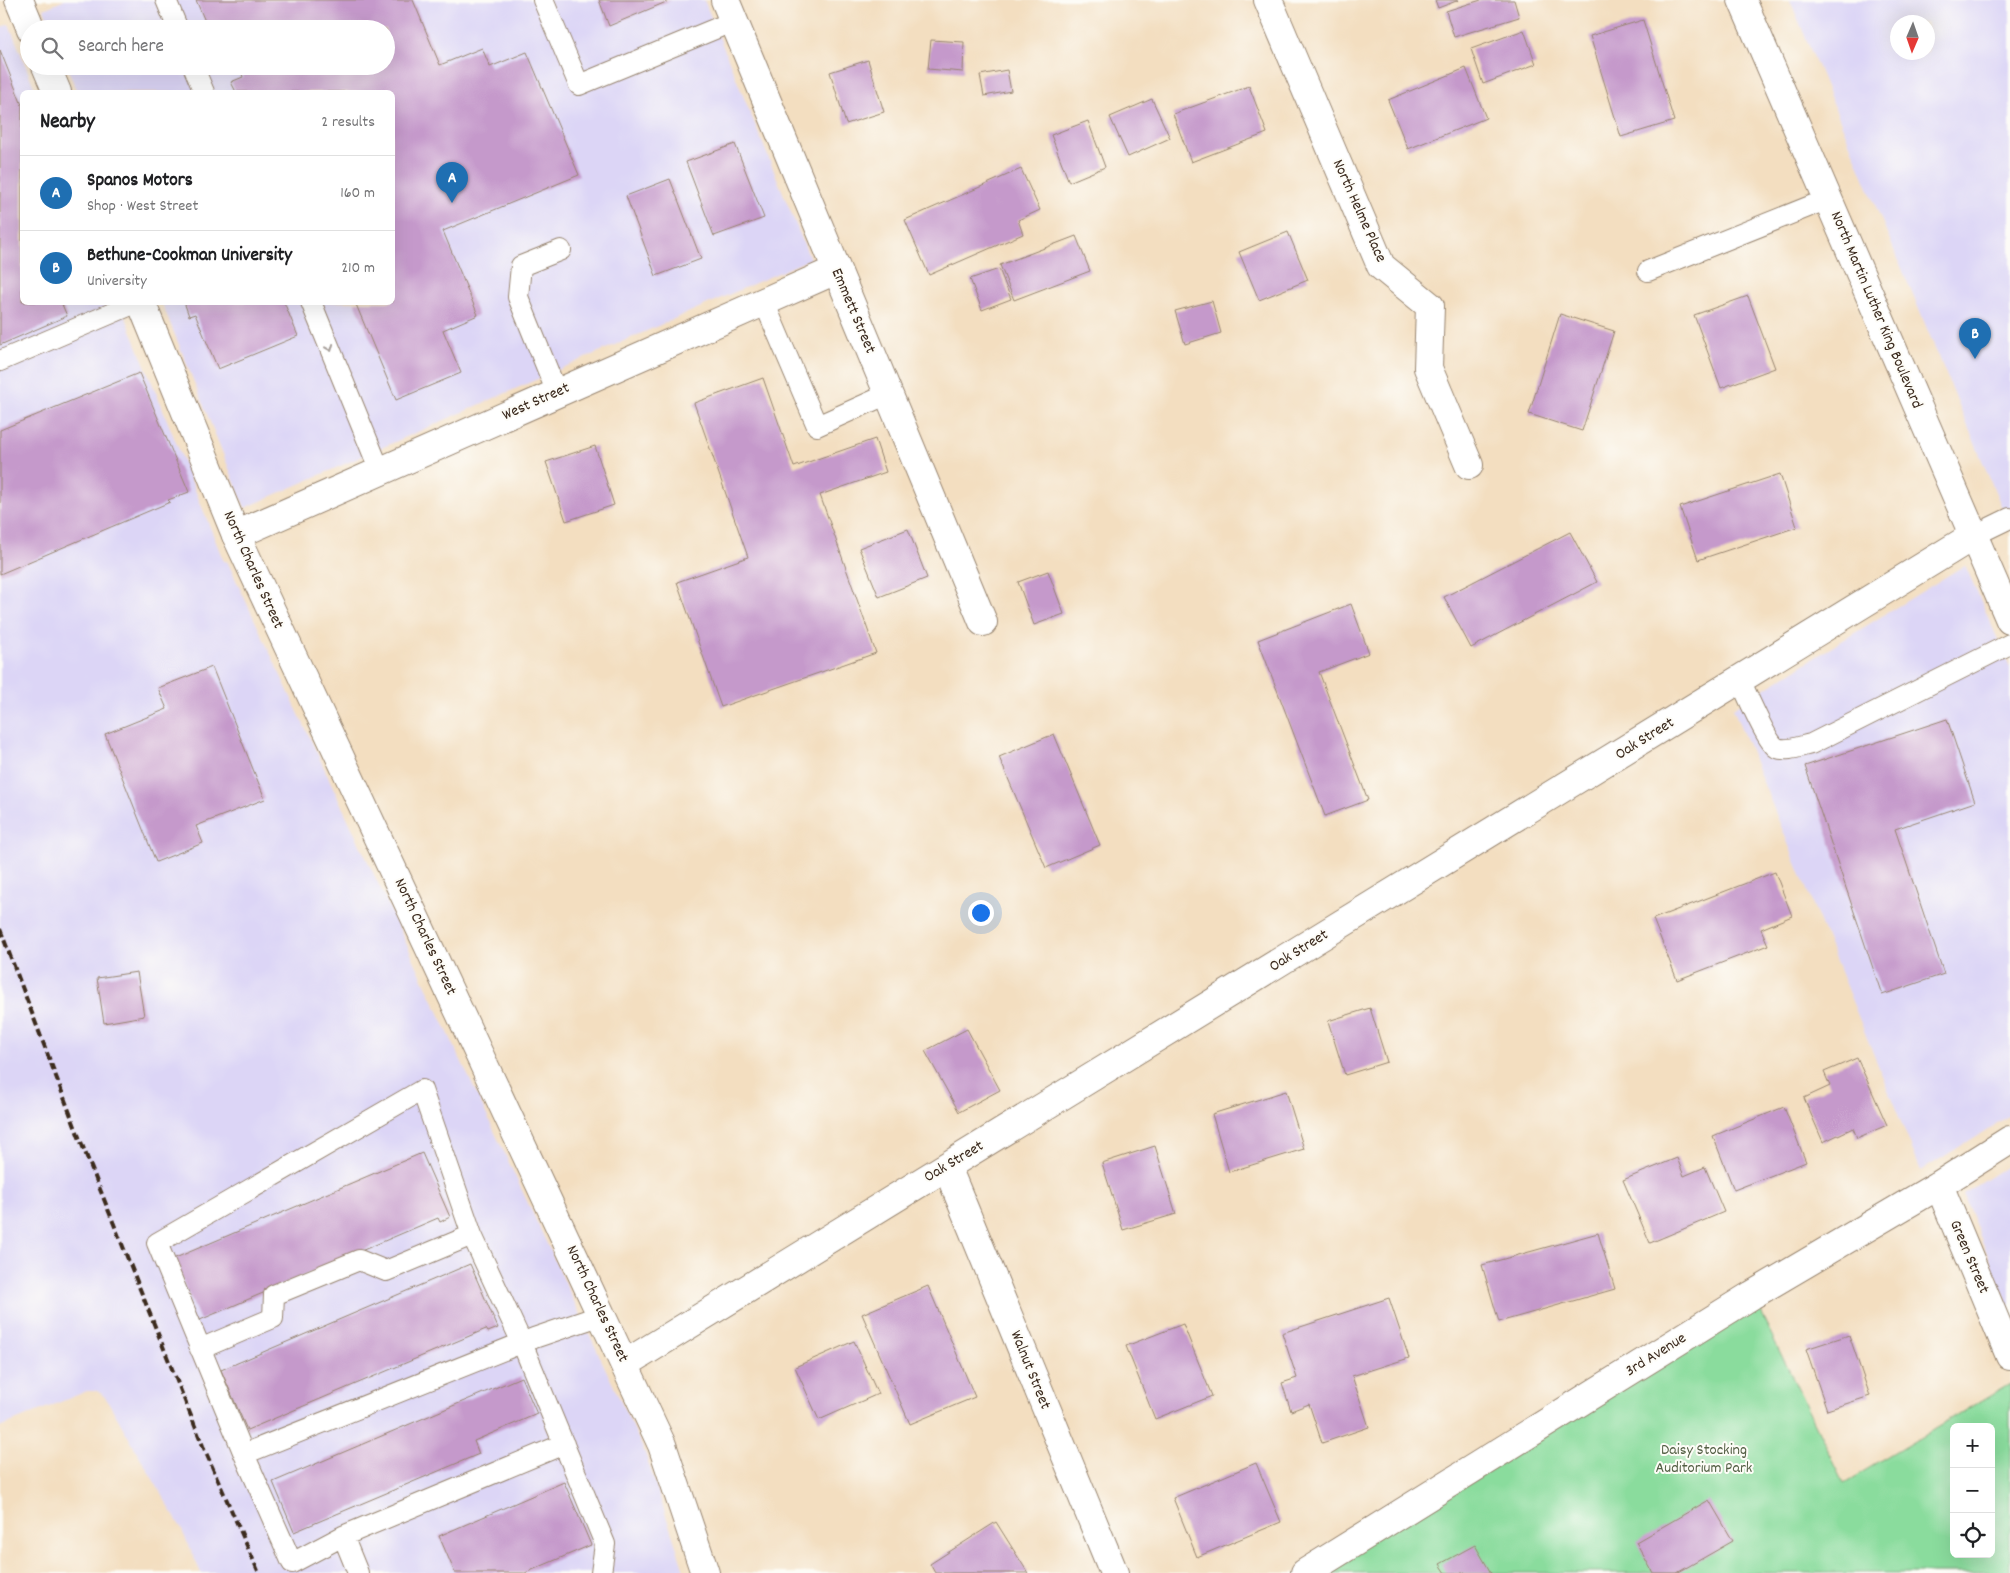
<!DOCTYPE html>
<meta charset="utf-8">
<style>
:root{--surface:#fff;--page:#f2f2f2;--text:#202124;--muted:#757577;--line:#e0e0e0;--accent:#1f6fb2}
body{margin:0;font-family:Dekko,sans-serif;background:var(--page);color:var(--text)}
.controls{position:absolute;right:15px;bottom:15px;display:grid;overflow:hidden;border-radius:8px;box-shadow:0 5px 20px #0002}
.controls button{width:45px;height:45px;display:grid;place-items:center;padding:0;border:0;border-bottom:1px solid var(--line);background:var(--surface);color:var(--text);font:25px sans-serif}
.compass{position:absolute;left:1890px;top:15px;width:45px;height:45px;border-radius:50%;background:var(--surface);box-shadow:0 5px 20px #0002;rotate:182deg}
.you{position:absolute;left:980px;top:912px;width:18px;height:18px;margin:-12px;border:4px solid #fff;border-radius:50%;background:#1a73e8;box-shadow:0 0 0 8px #1a73e833}
.badge{display:grid;place-items:center;width:32px;height:32px;border-radius:50%;background:var(--accent);color:#fff;font-size:16px;font-weight:700}
.pin{position:absolute;translate:-50% -41px;filter:drop-shadow(0 1px 2px #0008)}
.pin::after{content:'';position:absolute;top:26px;width:18px;height:15px;background:inherit;clip-path:polygon(0 0,100% 0,50% 100%)}
.list{margin:0;padding:0;list-style:none}
h2{display:flex;justify-content:space-between;align-items:center;height:65px;margin:0;padding:0 20px;font-size:21px}
h2 small{font-size:16px;font-weight:400;color:var(--muted)}
.list li{display:grid;grid-template-columns:32px 1fr auto;gap:15px;align-items:center;box-sizing:border-box;height:75px;padding:0 20px;border-top:1px solid var(--line)}
.list b{display:block;font-size:19px;white-space:nowrap}
.list p{margin:0;font-size:16px;white-space:nowrap;color:var(--muted)}
.list em{font-size:16px;font-style:normal;color:var(--muted)}
.icon{flex:none;width:28px;height:28px;fill:none;stroke:currentColor;stroke-width:2;stroke-linecap:round;stroke-linejoin:round}
.map{position:relative;flex:none;width:2010px;height:1573px;overflow:hidden}
.search{position:absolute;background:var(--surface);box-shadow:0 5px 20px #0002;left:20px;top:20px;width:375px;height:55px;display:flex;align-items:center;gap:12px;box-sizing:border-box;padding:0 18px;border-radius:28px;color:var(--muted);font-size:19px}
.panel{position:absolute;background:var(--surface);box-shadow:0 5px 20px #0002;left:20px;top:90px;width:375px;height:215px;border-radius:8px}
.map>svg:first-child{display:block}
.built{fill:#dcd5f6;fill-rule:evenodd}
.green{fill:#8adc9d;stroke:#62835e;fill-rule:evenodd}
.building{fill:#c599cb}
.lines{fill:none;stroke-linecap:round;stroke-linejoin:round}
.lane-casing{stroke:#97846f;stroke-width:22}
.street-casing{stroke:#97846f;stroke-width:30}
.secondary-casing{stroke:#97846f;stroke-width:30}
.lane{stroke:#fff;stroke-width:20}
.street{stroke:#fff;stroke-width:28}
.secondary{stroke:#fff;stroke-width:28}
.rail{stroke:#3b2a1e;stroke-width:4;stroke-dasharray:8 4;stroke-linecap:butt}
.oneway{stroke:#a79f9a}
.labels{text-anchor:middle;dominant-baseline:central;stroke-width:4;stroke-linejoin:round;paint-order:stroke}
.street-label{font-size:16px;fill:#3b2a1e;stroke:#fdfcf7}
.park-label{font-size:16px;fill:#535f44;stroke:#fdfcf7}
</style>
<div class="map">
<svg width="2010" height="1573" viewBox="0 0 2010 1573">
<rect width="100%" height="100%" fill="#fdfcf7"/>
<filter id="ink" filterUnits="userSpaceOnUse"><feTurbulence type="fractalNoise" baseFrequency=".02" numOctaves="2"/><feDisplacementMap in="SourceGraphic" scale="10" xChannelSelector="R" yChannelSelector="G"/><feConvolveMatrix kernelMatrix="1 2 1 2 8 2 1 2 1" color-interpolation-filters="sRGB"/></filter>
<filter id="wash" filterUnits="userSpaceOnUse"><feTurbulence type="fractalNoise" baseFrequency=".0096" numOctaves="4" result="noise"/><feDisplacementMap in="SourceGraphic" scale="20" xChannelSelector="R" yChannelSelector="G"/><feGaussianBlur stdDeviation="1.12" result="paint"/><feColorMatrix in="noise" values="0 0 0 0 0 0 0 0 0 0 0 0 0 0 0 0 0 1.4 0 .05"/><feComposite in="paint" operator="in"/></filter>
<g filter="url(#wash)">
<rect width="100%" height="100%" fill="#f3dec0"/>
<path class="built" d="M65,0H704L810,259L245,508L162,303L392,302V92H77L67,66H386V29H52L44,9Z
M1790,0H2010V527L1869,190ZM1898,22H1928V52H1898Z
M9,24L36,92H22V302L120,303L224,562L227,561L645,1453L685,1573H201L180,1526L106,1398L98,1391H87L0,1427V28Z
M1965,565L2010,667V1115L1921,1171L1733,708Z
M2010,1164V1310L1963,1194Z"/>
<path class="green" d="M1752,1295L1844,1483L2010,1384V1573H1305ZM1954,1427H1991V1554H1954Z"/>
<g id="blocks">
<path class="building" d="M196,0H413L440,65L482,48L490,67L527,52L579,175L443,231L478,315L443,330L461,373L396,400L355,302H392V92H236L231,82L243,77L239,66H386V29H223L220,21L207,26Z
M599,0H671L609,26Z
M1435,0H1459L1438,8Z
M1481,0H1514L1519,17L1454,37L1446,11Z
M1643,20L1674,121L1621,137L1590,36Z
M1524,30L1536,64L1483,84L1471,49Z
M931,40L964,42L963,72L928,69Z
M0,50L22,105V302H61L67,316L0,345Z
M868,60L884,112L846,124L830,72Z
M1466,68L1486,118L1408,149L1388,100Z
M1007,70L1011,91L984,96L980,75Z
M1249,86L1267,133L1191,162L1173,114Z
M1152,99L1170,138L1128,157L1110,117Z
M1088,121L1105,167L1069,182L1051,135Z
M735,144L764,218L714,236L686,162Z
M1021,169L1040,210L1018,220L1023,234L929,275L905,220Z
M670,179L701,259L656,276L626,196Z
M1288,232L1308,280L1259,300L1239,252Z
M1076,236L1090,271L1014,300L1000,265Z
M999,269L1011,299L982,310L970,279Z
M1748,296L1775,368L1721,388L1694,315Z
M1212,301L1221,333L1185,344L1175,311Z
M184,302H284L298,336L218,369L195,314L189,316Z
M1560,314L1614,331L1582,431L1529,414Z
M139,373L189,492L168,500L170,502L0,574V430Z
M763,378L794,467L875,439L886,472L820,495L876,653L721,707L677,582L748,557L694,403Z
M595,446L614,505L566,521L546,462Z
M1780,474L1797,527L1698,560L1680,507Z
M908,529L927,578L879,597L859,548Z
M1570,532L1597,582L1471,648L1444,597Z
M1048,571L1064,614L1034,625L1018,582Z
M1351,604L1369,653L1319,672L1368,800L1325,816L1258,640Z
M212,667L265,799L196,826L203,843L156,862L105,734L167,709L158,688Z
M1947,719L1975,802L1895,829L1944,974L1882,995L1805,766Z
M1054,734L1100,845L1046,868L999,757Z
M1775,872L1792,916L1761,929L1768,945L1677,980L1653,919Z
M137,972L144,1016L104,1023L97,978Z
M1370,1008L1387,1062L1345,1075L1328,1021Z
M967,1029L1000,1090L959,1112L925,1051Z
M1857,1058L1887,1125L1857,1138L1853,1128L1823,1142L1804,1098L1830,1086L1824,1072Z
M1286,1091L1304,1149L1229,1172L1212,1114Z
M1784,1107L1806,1162L1734,1190L1713,1136Z
M1155,1146L1176,1214L1123,1230L1102,1163Z
M422,1153L450,1217L440,1222L438,1218L200,1320L173,1259Z
M1677,1158L1684,1176L1705,1167L1724,1212L1650,1243L1623,1180Z
M1598,1233L1615,1289L1499,1322L1482,1265Z
M470,1264L498,1328L488,1332L486,1329L247,1430L221,1370Z
M928,1286L975,1397L910,1424L862,1314Z
M1389,1298L1409,1358L1352,1376L1369,1427L1322,1443L1309,1404L1291,1411L1282,1383L1297,1378L1282,1333Z
M1183,1324L1212,1396L1155,1419L1126,1346Z
M1849,1335L1870,1396L1827,1410L1806,1349Z
M854,1341L878,1394L819,1420L795,1367Z
M521,1377L537,1414L474,1441L479,1454L294,1532L273,1482Z
M1256,1463L1281,1522L1197,1557L1173,1498Z
M564,1482L591,1545L525,1573H455L439,1536Z
M1709,1500L1733,1541L1677,1573H1653L1636,1542Z
M996,1522L1028,1573H935L930,1564Z
M1475,1545L1491,1573H1446L1440,1564Z"/>
</g>
</g>
<g filter="url(#ink)">
<use href="#blocks" fill-opacity="0" stroke="#97846f" stroke-width="1"/>
<g class="lines">
<defs>
<path id="lane" d="M166,0L178,29
M543,0L579,85L734,21
M193,66L204,92
M1648,271L1828,199
M311,302L380,471
M764,302L817,426L888,394
M0,361L138,302
M557,393L518,297L521,266L561,250
M1973,536L2010,518
M1740,680C1746,692 1767,743 1777,748C1787,752 1801,746 1811,744L2010,644
M472,1235L522,1343L605,1544L601,1573
M200,1349L273,1318L274,1295L359,1260L386,1271L472,1235L422,1090L157,1243L244,1454L534,1338L602,1315
M244,1454L292,1563L343,1536L358,1573
M343,1536L564,1444"/>
<path id="street" d="M725,0L983,622
M1268,0L1381,266L1430,306L1428,368L1469,465
M236,535L836,270
M947,1167L1114,1573
M1939,1185L2010,1356
M625,1364L1973,536
M1305,1573L1752,1295L1939,1185L2010,1140"/>
<path id="secondary" d="M19,0L31,29
M1742,0L2010,620
M46,66L57,92
M141,302L236,535L662,1445L705,1573"/>
</defs>
<use href="#lane" class="lane-casing"/>
<use href="#street" class="street-casing"/>
<use href="#secondary" class="secondary-casing"/>
<use href="#lane" class="lane"/>
<use href="#street" class="street"/>
<use href="#secondary" class="secondary"/>
<path class="rail" d="M0,929L79,1137L203,1446L259,1573"/>
</g>
<defs><path id="oneway-chevron" d="M-2-3.5L2.5 0L-2 3.5" fill="none" stroke-width="1.6" stroke-linecap="round" stroke-linejoin="round" transform="scale(1.25)"/></defs>
<use class="oneway" href="#oneway-chevron" transform="translate(330 348) rotate(68)"/>
</g>
<g class="labels">
<g class="street-label">
<text transform="translate(1359 211) rotate(66)">North Helme Place</text>
<text transform="translate(1876 310) rotate(67)">North Martin Luther King Boulevard</text>
<text transform="translate(853 311) rotate(67)">Emmett Street</text>
<text transform="translate(536 402) rotate(-24)">West Street</text>
<text transform="translate(253 570) rotate(66)">North Charles Street</text>
<text transform="translate(1645 739) rotate(-32)">Oak Street</text>
<text transform="translate(425 937) rotate(65)">North Charles Street</text>
<text transform="translate(1299 951) rotate(-32)">Oak Street</text>
<text transform="translate(954 1162) rotate(-31)">Oak Street</text>
<text transform="translate(1969 1257) rotate(67)">Green Street</text>
<text transform="translate(597 1304) rotate(65)">North Charles Street</text>
<text transform="translate(1656 1355) rotate(-32)">3rd Avenue</text>
<text transform="translate(1030 1370) rotate(68)">Walnut Street</text>
</g>
<g class="park-label">
<text x="1704" y="1450">Daisy Stocking<tspan x="1704" dy="18">Auditorium Park</tspan></text>
</g>
</g>
</svg>
<div class="controls">
<button>+</button>
<button>−</button>
<button><svg class="icon" aria-label="locate" viewBox="0 0 24 24"><circle cx="12" cy="12" r="6"/><path d="M12 2v4M12 18v4M2 12h4M18 12h4"/></svg></button>
</div>
<svg class="compass" viewBox="-18 -18 36 36"><path d="M0-13l5 13h-10z" fill="#e53935"/><path d="M0 13l5-13h-10z" fill="#757577"/></svg>
<div class="you"></div>
<div class="pin badge" style="left:452px;top:203px">A</div>
<div class="pin badge" style="left:1975px;top:359px">B</div>
<div class="search"><svg class="icon" aria-label="search" viewBox="0 0 24 24"><circle cx="10" cy="10" r="6"/><path d="M15 15l6 6"/></svg>Search here</div>
<section class="panel">
<h2>Nearby<small>2 results</small></h2>
<ul class="list">
<li><span class="badge">A</span><div><b>Spanos Motors</b><p>Shop · West Street</p></div><em>160 m</em></li>
<li><span class="badge">B</span><div><b>Bethune-Cookman University</b><p>University</p></div><em>210 m</em></li>
</ul>
</section>
</div>
